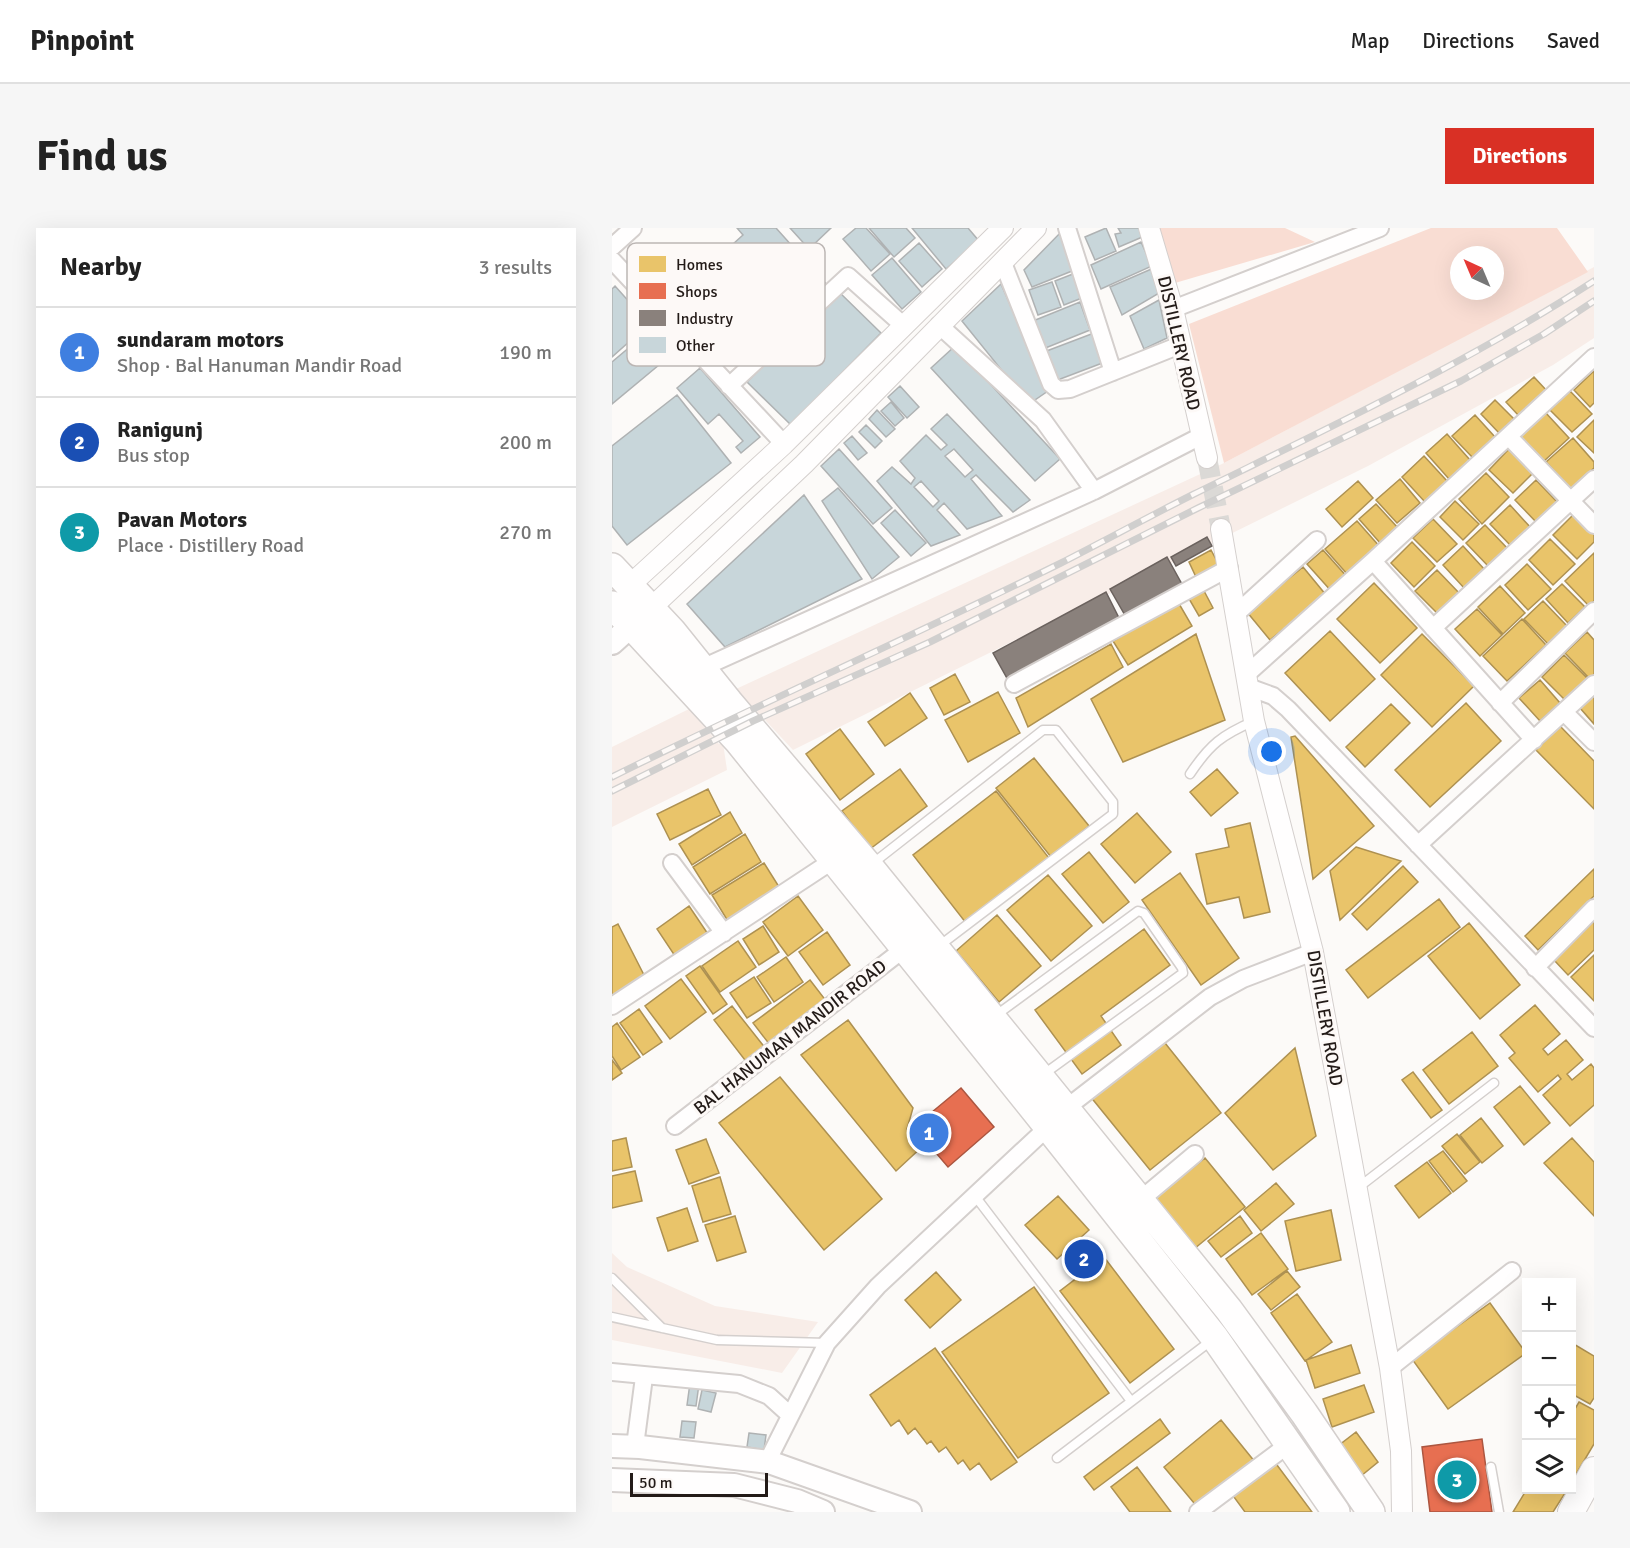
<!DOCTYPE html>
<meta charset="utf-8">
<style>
:root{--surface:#fff;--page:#f6f6f6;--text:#222;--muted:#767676;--line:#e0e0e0;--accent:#d93025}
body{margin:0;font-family:Signika,sans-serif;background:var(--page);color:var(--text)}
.controls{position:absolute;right:18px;bottom:18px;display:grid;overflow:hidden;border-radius:0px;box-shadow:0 6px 24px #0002}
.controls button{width:54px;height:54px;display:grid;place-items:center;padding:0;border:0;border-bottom:2px solid var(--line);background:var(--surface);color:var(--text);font:30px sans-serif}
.compass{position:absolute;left:838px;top:18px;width:54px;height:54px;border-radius:50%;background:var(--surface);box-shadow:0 6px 24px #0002;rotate:316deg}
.scale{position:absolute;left:18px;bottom:15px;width:138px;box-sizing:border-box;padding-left:6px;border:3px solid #231b18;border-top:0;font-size:16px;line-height:21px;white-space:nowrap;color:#231b18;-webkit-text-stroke:4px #fdf9f7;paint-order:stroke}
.you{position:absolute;left:660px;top:524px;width:21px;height:21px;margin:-15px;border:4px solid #fff;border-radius:50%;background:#1a73e8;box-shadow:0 0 0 9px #1a73e833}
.badge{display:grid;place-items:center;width:39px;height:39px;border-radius:50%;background:var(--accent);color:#fff;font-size:20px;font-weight:700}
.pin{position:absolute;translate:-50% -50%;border:3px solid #fff;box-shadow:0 2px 6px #0006}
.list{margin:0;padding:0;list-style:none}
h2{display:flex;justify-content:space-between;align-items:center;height:78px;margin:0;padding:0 24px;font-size:26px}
h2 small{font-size:20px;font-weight:400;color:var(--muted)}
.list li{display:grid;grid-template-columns:39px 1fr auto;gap:18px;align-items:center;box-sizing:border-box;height:90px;padding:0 24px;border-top:2px solid var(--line)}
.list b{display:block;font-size:22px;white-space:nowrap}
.list p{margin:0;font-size:20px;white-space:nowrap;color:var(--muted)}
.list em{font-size:20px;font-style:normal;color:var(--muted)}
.icon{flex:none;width:33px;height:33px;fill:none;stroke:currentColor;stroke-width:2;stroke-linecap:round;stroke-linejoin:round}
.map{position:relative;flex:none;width:982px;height:1284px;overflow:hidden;border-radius:0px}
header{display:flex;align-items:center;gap:36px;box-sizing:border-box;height:84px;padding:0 30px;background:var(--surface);border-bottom:2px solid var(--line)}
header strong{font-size:28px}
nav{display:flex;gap:33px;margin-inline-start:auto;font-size:21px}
.intro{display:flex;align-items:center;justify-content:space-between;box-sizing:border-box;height:144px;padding:0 36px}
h1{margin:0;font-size:42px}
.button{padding:15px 27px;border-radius:0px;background:var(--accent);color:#fff;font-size:21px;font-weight:700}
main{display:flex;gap:36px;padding:0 36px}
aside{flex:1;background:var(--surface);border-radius:0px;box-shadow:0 6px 24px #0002}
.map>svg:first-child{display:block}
.built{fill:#f8ede8}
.green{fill:#f9ddd3;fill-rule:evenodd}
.homes{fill:#e9c46a;stroke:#ae9151;stroke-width:1.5}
.shops{fill:#e76f51;stroke:#ac5640;stroke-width:1.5}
.industry{fill:#8a817c;stroke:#6b625e;stroke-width:1.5}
.building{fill:#c8d6da;stroke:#afb2b3;stroke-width:1.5;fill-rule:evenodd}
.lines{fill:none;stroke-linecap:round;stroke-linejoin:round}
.tertiary-tunnel{stroke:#dbd9d6;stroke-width:20;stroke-dasharray:20 10;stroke-linecap:butt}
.service-casing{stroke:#d4cfcd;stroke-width:11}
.minor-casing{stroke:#d4cfcd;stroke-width:20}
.tertiary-casing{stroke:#d4cfcd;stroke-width:22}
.secondary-casing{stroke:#d4cfcd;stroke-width:26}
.primary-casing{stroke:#d4cfcd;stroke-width:28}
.trunk-casing{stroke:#d4cfcd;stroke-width:30}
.service{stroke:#fffefe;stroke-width:8}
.minor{stroke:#fffefe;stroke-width:16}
.tertiary{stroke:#fffefe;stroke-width:20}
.secondary{stroke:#fffefe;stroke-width:22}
.primary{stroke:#fffefe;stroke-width:26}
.trunk{stroke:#fffefe;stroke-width:27}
.rail-casing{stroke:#d0cfce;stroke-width:7}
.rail{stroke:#fdf9f7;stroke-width:4.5;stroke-dasharray:14;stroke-linecap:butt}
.labels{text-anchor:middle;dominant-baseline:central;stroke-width:6;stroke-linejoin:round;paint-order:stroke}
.street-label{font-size:18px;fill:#231b18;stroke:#fdf9f7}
.key{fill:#fdf9f7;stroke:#bcb6b4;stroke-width:1.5}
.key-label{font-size:16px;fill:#231b18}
</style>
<header>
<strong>Pinpoint</strong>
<nav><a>Map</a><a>Directions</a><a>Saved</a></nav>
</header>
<div class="intro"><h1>Find us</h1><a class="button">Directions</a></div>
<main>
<aside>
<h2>Nearby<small>3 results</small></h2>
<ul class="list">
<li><span class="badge" style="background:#3f7fe0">1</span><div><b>sundaram motors</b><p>Shop · Bal Hanuman Mandir Road</p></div><em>190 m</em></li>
<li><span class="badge" style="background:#1a4fb4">2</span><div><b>Ranigunj</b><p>Bus stop</p></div><em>200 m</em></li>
<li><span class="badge" style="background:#0f9aa8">3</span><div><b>Pavan Motors</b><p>Place · Distillery Road</p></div><em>270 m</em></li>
</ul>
</aside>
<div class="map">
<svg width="982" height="1284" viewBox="0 0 982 1284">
<rect width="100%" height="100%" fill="#fcfaf8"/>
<path class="built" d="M982,39V110L941,137L756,238L181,522L124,461L612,235Z
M77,481L107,516L111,515L115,542L0,599V519Z
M0,1025L15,1039L103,1078L206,1094L170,1145L0,1112Z"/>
<path class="green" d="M547,0H673L703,14L563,55Z
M819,0H945L976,44L612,235L577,96ZM847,27H883V63H847Z"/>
<path class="homes" d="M982,143V175L978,179L962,162Z
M922,149L935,163L907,188L894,174Z
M958,163L980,186L960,204L938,182Z
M883,172L902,191L887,205L869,186Z
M933,184L957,210L931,234L907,208Z
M863,187L883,209L861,230L840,208Z
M982,192V225L965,209Z
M835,206L858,232L837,251L814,225Z
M961,210L982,234V240L959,261L934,234Z
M897,221L922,244L901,265L877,242Z
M812,228L835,253L813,274L790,249Z
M874,245L897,269L870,296L847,271Z
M788,251L808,275L785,295L764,272Z
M924,252L946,275L925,295L903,272Z
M746,253L761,270L730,299L714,281Z
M843,273L867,296L851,312L828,289Z
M764,276L786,300L769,316L747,291Z
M898,277L919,300L899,318L878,296Z
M963,285L982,305V314L965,331L941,307Z
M821,291L845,316L825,334L801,310Z
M745,293L768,319L736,347L713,321Z
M873,297L897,322L878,340L854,315Z
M938,311L963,336L941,357L917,332Z
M800,314L823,338L802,359L779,335Z
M851,318L873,342L853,361L831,337Z
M599,322L607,337L584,349L577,334Z
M711,322L736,350L720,364L695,336Z
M982,325V373L977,378L953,353Z
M915,336L939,361L916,382L893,357Z
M691,339L714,367L658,412L635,384Z
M825,342L849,367L828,388L803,363Z
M762,355L805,400L768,435L725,391Z
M950,356L973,379L956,395L934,371Z
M888,358L913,385L891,406L866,379Z
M591,361L601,380L587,388L576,369Z
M931,373L955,398L936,416L912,391Z
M566,374L580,398L516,437L501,413Z
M865,381L890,407L868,428L843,401Z
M910,391L934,417L895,453L871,428Z
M718,403L763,451L718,493L673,445Z
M975,404L982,412V447L978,451L953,425Z
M584,406L613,492L511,534L479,471Z
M810,406L862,458L820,499L769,447Z
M499,416L511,439L416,499L404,470Z
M952,427L977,452L955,474L930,449Z
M343,446L358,474L332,487L318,460Z
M928,452L948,475L928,493L907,470Z
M386,464L408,505L356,534L333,492Z
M298,465L315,490L273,518L256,494Z
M982,467V496L968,480Z
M854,475L889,513L818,579L783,542Z
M779,476L798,495L753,539L734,519Z
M948,498L982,533V581L924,522Z
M228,501L262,546L228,572L194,526Z
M683,508L762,598L701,651L679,509Z
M422,530L477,598L439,629L384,560Z
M288,541L315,578L258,621L230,583Z
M605,541L626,565L599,588L578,564Z
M96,561L109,587L58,612L45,586Z
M384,563L437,630L354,695L301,627Z
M118,584L130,605L80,637L67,616Z
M525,585L559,624L523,655L489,616Z
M638,595L658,684L632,690L627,669L595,676L584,626L617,619L613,601Z
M133,606L149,634L98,666L81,639Z
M744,619L789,633L728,692L718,643Z
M477,624L517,674L491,695L450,646Z
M152,635L169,662L117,695L100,667Z
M791,638L806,654L755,702L740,686Z
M982,641V668L926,722L913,708Z
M568,645L627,730L589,757L530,672Z
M436,647L480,698L439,733L395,682Z
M186,668L211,702L176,728L151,694Z
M827,671L848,699L756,770L734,742Z
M77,678L98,709L65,731L45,701Z
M385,687L429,738L387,774L344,723Z
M982,693V722L956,747L942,732Z
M857,695L908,757L868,791L816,728Z
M6,696L34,751L0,769V699Z
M151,698L167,724L147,737L131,711Z
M532,701L558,737L489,788L509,817L470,846L423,782Z
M215,704L238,737L211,757L187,724Z
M126,713L144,739L108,764L90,738Z
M982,727V773L959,749Z
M174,729L191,754L162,774L145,749Z
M88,738L115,776L101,786L74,748Z
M142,749L159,775L135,790L118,765Z
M69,751L94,784L58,811L33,778Z
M198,752L215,774L158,817L141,795Z
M923,777L948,806L931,821L936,827L954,812L971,832L955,846L960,852L979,836L982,840V877L958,898L931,867L949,851L946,847L926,864L897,830L903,825L888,807Z
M120,778L154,821L136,836L102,792Z
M27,781L50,814L31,827L8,795Z
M236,792L301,880L295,901L313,916L284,943L189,827Z
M5,795L28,829L9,842L0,828V799Z
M860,804L886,838L837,876L811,842Z
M549,810L609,885L538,942L478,868Z
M683,820L704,908L661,942L613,885Z
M0,832L10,845L0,852Z
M801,844L830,882L819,890L790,852Z
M168,849L270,971L212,1022L107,895Z
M908,858L938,895L912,917L882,879Z
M869,890L891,918L870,935L848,907Z
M845,906L868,934L853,946L830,918Z
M14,910L20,939L0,943V913Z
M960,910L982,934V988L932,935Z
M94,911L107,945L77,956L64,922Z
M831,923L855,953L841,964L817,933Z
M593,930L633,979L582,1021L542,971Z
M815,934L839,965L807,990L783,958Z
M23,943L30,973L0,980V948Z
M108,949L119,986L91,994L80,958Z
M664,955L682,976L649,1003L632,982Z
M446,968L477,1002L445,1031L413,997Z
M75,980L86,1013L56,1023L45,990Z
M719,982L729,1032L684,1043L673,993Z
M123,988L134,1024L105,1033L93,997Z
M628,988L640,1005L609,1029L596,1013Z
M649,1005L676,1041L640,1067L614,1031Z
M492,1029L562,1121L518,1155L448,1063Z
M675,1043L688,1059L659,1082L646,1066Z
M324,1044L349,1072L318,1100L293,1072Z
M422,1059L497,1165L406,1230L330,1124Z
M685,1066L720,1114L693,1133L659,1085Z
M878,1075L914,1125L836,1181L800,1131Z
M960,1115L982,1128V1170L978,1176L960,1166Z
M739,1117L748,1145L703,1160L694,1132Z
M323,1120L405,1234L379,1252L367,1235L358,1242L351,1232L346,1236L334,1219L327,1224L319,1213L315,1216L303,1200L296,1206L287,1192L279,1198L258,1167Z
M752,1157L762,1184L720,1199L711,1171Z
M967,1174L982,1182V1216L960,1253V1186Z
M548,1191L558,1205L482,1262L472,1249Z
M609,1192L643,1234L587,1281L552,1239Z
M744,1204L766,1234L749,1248L726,1218Z
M662,1233L700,1284H633L619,1265Z
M525,1239L559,1284H518L499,1259Z
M915,1261V1262H955L941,1284H901Z"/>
<path class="shops" d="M349,860L382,899L336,939L302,899Z
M870,1211L880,1284H818L810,1219Z"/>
<path class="industry" d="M595,309L600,318L564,338L559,329Z
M555,329L571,358L514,389L498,361Z
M494,364L508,392L396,452L381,425Z"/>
<path class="building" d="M125,0H164L215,57L132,133L69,63L131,7ZM140,31L154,47L129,69L115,53Z
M178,0H219L197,21Z
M244,0H254L278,26L259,43L231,11Z
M257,0H294L303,10L282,29Z
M300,0H356L367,13L334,41Z
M494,0L504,23L483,32L473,9Z
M506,0H533L535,7L507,19L503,6L509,5Z
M450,3L465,41L420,59L412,42Z
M529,14L540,38L489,61L479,37Z
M307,15L330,41L310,59L287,33Z
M280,30L309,64L290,81L260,47Z
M544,39L554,61L510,87L498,59Z
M466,44L475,68L452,77L443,53Z
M440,54L449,79L426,87L417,62Z
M389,56L436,163L417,176L350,93Z
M3,58L37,96L0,129V61Z
M225,62L269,105L179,197L135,154Z
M547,72L555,110L532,121L518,88Z
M468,74L478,102L431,121L421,93Z
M38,102L59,127L0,176V134Z
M482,105L493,134L443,153L432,124Z
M343,118L448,231L423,253L319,140Z
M88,140L148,209L129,225L124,219L131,213L107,186L96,196L65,160Z
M288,158L307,179L295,190L276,169Z
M65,167L119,235L15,317L0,298V218Z
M279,174L292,190L283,198L269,183Z
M265,182L283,201L274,209L257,191Z
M335,186L418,272L401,284L364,247L359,251L390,288L355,301L332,275L325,282L348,307L319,318L265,253L280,239L299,256L303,250L288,233L314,207L329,222L335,217L319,201ZM342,221L361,242L353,249L333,228ZM309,253L327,273L321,279L302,259Z
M254,197L270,213L263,220L247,204Z
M240,208L255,225L246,232L232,215Z
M227,221L280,280L261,296L209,238Z
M226,260L287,329L260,351L210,273Z
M192,267L250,351L113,419L75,376Z
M283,282L314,315L299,328L269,295Z
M78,1155L87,1156L84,1178L75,1177Z
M90,1162L104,1165L99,1184L86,1181Z
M70,1193L84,1194L82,1210L68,1209Z
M137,1205L154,1207L152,1222L135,1219Z"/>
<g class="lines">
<path class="tertiary-tunnel" d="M595,230L609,301"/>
<defs>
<path id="service" d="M578,546C598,516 610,507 642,493
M260,636L431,502H444L501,574V586L327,718
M383,788L526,683L532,685L570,740L571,745L432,846
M747,959L882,855
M363,968L519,1173
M0,1050L50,1100
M0,1089L105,1112L215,1115
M445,1230L600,1112
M879,1239L887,1284"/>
<path id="minor" d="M455,0L501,144
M0,19L21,0
M0,32L172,216
M391,35L439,156L446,162L458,161L568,117
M561,81L768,0
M327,97L431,192L482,263
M117,158L236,48L292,98
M897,209L982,297
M761,333L922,512
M625,385L705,312
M821,400L982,251
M90,440L482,263L589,208
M636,445L761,333L982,129
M402,456L617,340
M639,460L661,468L676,481L982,800
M888,475L982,383
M952,484L982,514
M806,617L982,456
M60,635L112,705
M923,740L982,680
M0,778L223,631
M453,881L598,769L631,751L701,724
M63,898L293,720
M527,973L583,926
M778,1140L900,1043
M0,1144L127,1156L157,1168L178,1187
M23,1218L32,1149
M155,1234L215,1115L266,1058L436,899
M586,1284L677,1216"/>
<path id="tertiary" d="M537,0L561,81L595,230
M609,301L642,493L701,724L778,1140L789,1223L790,1284
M18,357L172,216L391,0
M39,380L192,236L424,0"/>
<path id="secondary" d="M0,415L31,387
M0,1218L28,1219L157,1234L298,1284
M0,1252L122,1257L185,1273L211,1284"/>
<path id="primary" d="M959,1284L982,1242"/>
<path id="trunk" d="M0,339L60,403L117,474L257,638L617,1082L692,1185L759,1284
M0,377L126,513L436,899L603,1110L724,1284"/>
</defs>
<use href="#service" class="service-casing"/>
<use href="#minor" class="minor-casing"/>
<use href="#tertiary" class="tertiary-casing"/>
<use href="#secondary" class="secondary-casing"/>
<use href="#primary" class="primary-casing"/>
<use href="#trunk" class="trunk-casing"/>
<use href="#service" class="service"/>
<use href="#minor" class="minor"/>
<use href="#tertiary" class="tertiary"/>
<use href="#secondary" class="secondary"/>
<use href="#primary" class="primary"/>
<use href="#trunk" class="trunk"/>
<defs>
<path id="rail" d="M0,549C149,475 301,408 449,335C494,312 538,288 582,266C718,199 855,135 982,53
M0,563L141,493L318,414L586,280L849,153L932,106L982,73"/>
</defs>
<use href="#rail" class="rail-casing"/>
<use href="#rail" class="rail"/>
</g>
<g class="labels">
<g class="street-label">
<text transform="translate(567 115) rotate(77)">DISTILLERY ROAD</text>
<text transform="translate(713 790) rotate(80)">DISTILLERY ROAD</text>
<text transform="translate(178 809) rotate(-38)">BAL HANUMAN MANDIR ROAD</text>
</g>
</g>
<rect x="15" y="15" width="198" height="123" rx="9" class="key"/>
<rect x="27" y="28" width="27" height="16" fill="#e9c46a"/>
<rect x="27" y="55" width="27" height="16" fill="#e76f51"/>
<rect x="27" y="82" width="27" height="16" fill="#8a817c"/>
<rect x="27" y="109" width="27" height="16" fill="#c8d6da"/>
<g class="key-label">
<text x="64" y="42">Homes</text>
<text x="64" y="69">Shops</text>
<text x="64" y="96">Industry</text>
<text x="64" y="123">Other</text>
</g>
</svg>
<div class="controls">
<button>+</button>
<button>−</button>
<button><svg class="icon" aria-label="locate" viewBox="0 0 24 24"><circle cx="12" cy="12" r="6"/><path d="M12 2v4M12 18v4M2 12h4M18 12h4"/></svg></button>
<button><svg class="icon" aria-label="layers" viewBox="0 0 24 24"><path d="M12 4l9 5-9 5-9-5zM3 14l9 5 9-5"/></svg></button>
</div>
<svg class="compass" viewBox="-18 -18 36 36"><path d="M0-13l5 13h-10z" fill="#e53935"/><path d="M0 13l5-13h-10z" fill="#767676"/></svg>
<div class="scale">50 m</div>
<div class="you"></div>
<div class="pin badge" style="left:317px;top:905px;background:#3f7fe0">1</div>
<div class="pin badge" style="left:472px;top:1031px;background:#1a4fb4">2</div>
<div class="pin badge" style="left:845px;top:1252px;background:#0f9aa8">3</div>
</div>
</main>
